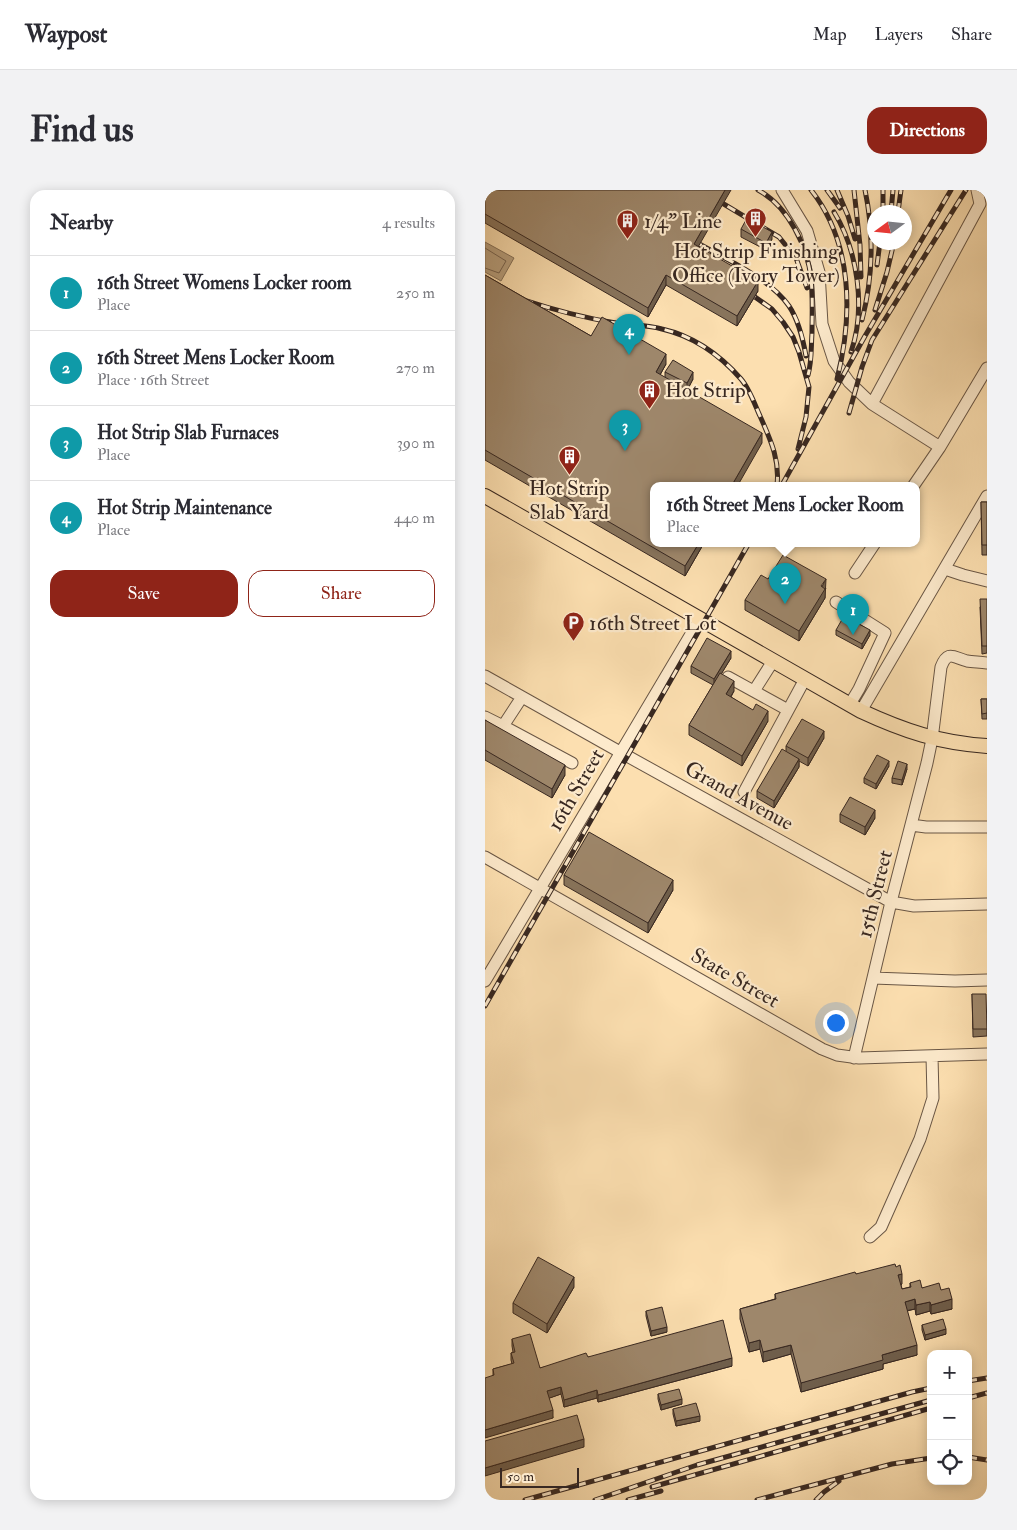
<!DOCTYPE html>
<meta charset="utf-8">
<style>
:root{--surface:#fff;--page:#f2f2f3;--text:#2b2b33;--muted:#7c7c81;--line:#e1e1e2;--accent:#8f2418}
body{margin:0;font-family:"IM FELL Double Pica",serif;background:var(--page);color:var(--text)}
.controls{position:absolute;right:15px;bottom:15px;display:grid;overflow:hidden;border-radius:10px;box-shadow:0 2px 12px #0003}
.controls button{width:45px;height:45px;display:grid;place-items:center;padding:0;border:0;border-bottom:1px solid var(--line);background:var(--surface);color:var(--text);font:25px sans-serif}
.compass{position:absolute;left:382px;top:15px;width:45px;height:45px;border-radius:50%;background:var(--surface);box-shadow:0 2px 12px #0003;rotate:255deg}
.scale{position:absolute;left:15px;bottom:12px;width:79px;box-sizing:border-box;padding-left:5px;border:2px solid #382821;border-top:0;font-size:14px;line-height:18px;white-space:nowrap;color:#382821;-webkit-text-stroke:4px #fdeacc;paint-order:stroke}
.you{position:absolute;left:350px;top:832px;width:18px;height:18px;margin:-12px;border:4px solid #fff;border-radius:50%;background:#1a73e8;box-shadow:0 0 0 8px #1a73e833}
.badge{display:grid;place-items:center;width:32px;height:32px;border-radius:50%;background:var(--accent);color:#fff;font-size:16px;font-weight:700}
.pin{position:absolute;translate:-50% -41px;filter:drop-shadow(0 1px 2px #0008)}
.pin::after{content:'';position:absolute;top:26px;width:18px;height:15px;background:inherit;clip-path:polygon(0 0,100% 0,50% 100%)}
.popup{position:absolute;left:165px;top:292px;width:270px;height:65px;box-sizing:border-box;display:grid;place-content:center;border-radius:10px;background:var(--surface);filter:drop-shadow(0 1px 4px #0005);font-size:16px;white-space:nowrap;color:var(--muted)}
.popup b{font-size:19px;color:var(--text)}
.popup::after{content:'';position:absolute;left:50%;top:100%;margin-left:-10px;border:10px solid transparent;border-top-color:var(--surface)}
.list{margin:0;padding:0;list-style:none}
h2{display:flex;justify-content:space-between;align-items:center;height:65px;margin:0;padding:0 20px;font-size:21px}
h2 small{font-size:16px;font-weight:400;color:var(--muted)}
.list li{display:grid;grid-template-columns:32px 1fr auto;gap:15px;align-items:center;box-sizing:border-box;height:75px;padding:0 20px;border-top:1px solid var(--line)}
.list b{display:block;font-size:19px;white-space:nowrap}
.list p{margin:0;font-size:16px;white-space:nowrap;color:var(--muted)}
.list em{font-size:16px;font-style:normal;color:var(--muted)}
.actions{display:flex;gap:10px;padding:15px 20px}
.actions a{flex:1;padding:11px 0;border:1px solid var(--accent);border-radius:15px;text-align:center;font-size:18px;color:var(--accent)}
.actions .main{background:var(--accent);color:#fff}
.icon{flex:none;width:28px;height:28px;fill:none;stroke:currentColor;stroke-width:2;stroke-linecap:round;stroke-linejoin:round}
.map{position:relative;flex:none;width:502px;height:1310px;overflow:hidden;border-radius:15px}
header{display:flex;align-items:center;gap:30px;box-sizing:border-box;height:70px;padding:0 25px;background:var(--surface);border-bottom:1px solid var(--line)}
header strong{font-size:24px}
nav{display:flex;gap:28px;margin-inline-start:auto;font-size:18px}
.intro{display:flex;align-items:center;justify-content:space-between;box-sizing:border-box;height:120px;padding:0 30px}
h1{margin:0;font-size:35px}
.button{padding:12px 22px;border-radius:15px;background:var(--accent);color:#fff;font-size:18px;font-weight:700}
main{display:flex;gap:30px;padding:0 30px}
aside{flex:1;background:var(--surface);border-radius:15px;box-shadow:0 2px 12px #0003}
.map>svg:first-child{display:block}
.water{fill:#b9a17f;stroke:#857159}
.lines{fill:none;stroke-linecap:round;stroke-linejoin:round}
.shore{stroke:#786450;stroke-width:1}
.minor-casing{stroke:#695645;stroke-width:13}
.major-casing{stroke:#382821;stroke-width:16}
.minor{stroke:#fdeacc;stroke-width:11}
.major{stroke:#fcdfb0;stroke-width:14}
.rail-casing{stroke:#382821;stroke-width:5}
.rail{stroke:#fdeacc;stroke-width:3;stroke-dasharray:9;stroke-linecap:butt}
.wall{fill:#88745c;stroke:#382821}
.shaded-wall{fill:#6f5e4b;stroke:#382821}
.building{fill:#9e876b;stroke:#382821}
.labels{text-anchor:middle;dominant-baseline:central;stroke-width:4.5;stroke-linejoin:round;paint-order:stroke}
.poi-label{font-size:21px;fill:#382821;stroke:#fdeacc;text-anchor:start}
.street-label{font-size:21px;fill:#382821;stroke:#fdeacc}
</style>
<header>
<strong>Waypost</strong>
<nav><a>Map</a><a>Layers</a><a>Share</a></nav>
</header>
<div class="intro"><h1>Find us</h1><a class="button">Directions</a></div>
<main>
<aside>
<h2>Nearby<small>4 results</small></h2>
<ul class="list">
<li><span class="badge" style="background:#0f9aa8">1</span><div><b>16th Street Womens Locker room</b><p>Place</p></div><em>250 m</em></li>
<li><span class="badge" style="background:#0f9aa8">2</span><div><b>16th Street Mens Locker Room</b><p>Place · 16th Street</p></div><em>270 m</em></li>
<li><span class="badge" style="background:#0f9aa8">3</span><div><b>Hot Strip Slab Furnaces</b><p>Place</p></div><em>390 m</em></li>
<li><span class="badge" style="background:#0f9aa8">4</span><div><b>Hot Strip Maintenance</b><p>Place</p></div><em>440 m</em></li>
</ul>
<div class="actions"><a class="main">Save</a><a>Share</a></div>
</aside>
<div class="map">
<svg width="502" height="1310" viewBox="0 0 502 1310">
<rect width="100%" height="100%" fill="#fcdfb0"/>
<filter id="stains"><feTurbulence type="fractalNoise" baseFrequency=".004" numOctaves="4"/><feColorMatrix values="0 0 0 0 .2 0 0 0 0 .09 0 0 0 0 .02 0 0 0 .5 -.17"/></filter>
<radialGradient id="worn" r=".72"><stop offset=".6" stop-color="#630" stop-opacity="0"/><stop offset="1" stop-color="#630" stop-opacity=".3"/></radialGradient>
<path class="water" d="M0,52L29,68L16,91L0,82Z"/>
<g class="lines">
<path class="shore" d="M0,58L21,71L14,83L0,78"/>
<defs>
<path id="minor" d="M297,0L322,41L334,82L337,134L349,171L364,192L387,214
M455,257L387,214L495,14L492,0
M429,295L455,257L502,178
M460,379L478,385L502,391
M370,383L390,353
M351,412L400,443L374,499L365,514
M0,486L135,562L406,712L429,716L502,714
M243,487L303,520
M269,501L288,471
M376,521L502,306
M0,527L18,536L37,507
M18,536L87,573
M259,602L320,489
M426,635L441,637H502
M0,667L337,859L352,865L374,868L502,864
M388,788L470,791L502,790
M0,791L215,429
M369,868L406,712L442,573L447,549L456,477C463,459 469,468 482,471C488,472 495,472 502,473
M385,1047L396,1037L435,949L448,908L447,866"/>
<path id="major" d="M0,306L376,521C419,541 455,553 502,556"/>
</defs>
<use href="#minor" class="minor-casing"/>
<use href="#major" class="major-casing"/>
<use href="#minor" class="minor"/>
<use href="#major" class="major"/>
<defs>
<path id="rail" d="M273,0C303,16 323,57 326,89C328,107 327,125 327,143C326,157 327,171 323,185
M326,0C368,53 368,126 352,189
M342,0L355,18
M352,0L363,26L370,49
M369,0L375,55L376,87
M227,7L294,47L311,68L322,98
M349,22C373,61 381,119 366,162
M398,22V0
M406,22L408,0
M413,22L416,0
M209,51C238,68 285,88 304,116C314,131 318,149 321,166
M392,75L395,52
M263,102L287,119L298,132L308,147L314,162L324,197L321,227L313,259
M39,110C69,120 100,128 131,133C146,135 162,135 177,139C208,146 235,165 256,189C264,198 270,215 275,226C285,249 295,269 292,295
M390,120L402,82L409,52
M377,130C388,87 389,43 380,0
M364,223L377,177L387,150L481,0
M297,295L380,146L466,0
M0,816L264,353
M483,1191L502,1188
M483,1208L502,1203
M483,1267L502,1270
M167,1297L446,1218
M40,1310L427,1202L446,1198
M110,1310L212,1275L446,1210
M143,1310L176,1301
M272,1310L407,1274L446,1268
M331,1310L339,1302L354,1291"/>
</defs>
<use href="#rail" class="rail-casing"/>
<use href="#rail" class="rail"/>
</g>
<path class="wall" d="M0,0L213,57L273,101L252,136L181,95L163,127L0,33Z
M256,39L287,49L281,60L256,47Z
M0,85L106,146L181,174L175,185L180,188V182L208,189L202,200L277,253L169,353H219L200,386L0,270Z
M496,312H502V365H497Z
M283,389L341,398L340,400V408L314,451L260,420V410Z
M502,409V463L497,464L495,417Z
M351,440L385,445L377,459L351,445Z
M246,468L236,484L249,501L246,507L283,531L257,576L204,545V535L228,495L206,483V476Z
M496,509H502V529H497Z
M0,530L80,585L67,608L0,570Z
M339,548L323,576L314,571V577L289,618L272,608V601L301,561V556Z
M404,576L391,599L379,593V588Z
M422,579L417,595L407,593V588Z
M355,624L390,628L380,645L355,632Z
M79,685L188,700L163,743L79,695Z
M487,804L502,828V846L488,847Z
M371,1084L417,1094L416,1095L417,1099L425,1097V1093L437,1098L456,1100L467,1119L446,1124L445,1121L431,1125L430,1119L422,1121L432,1165L398,1174V1179L316,1202L306,1164L278,1172L275,1159L264,1162L255,1129V1119L290,1109V1104Z
M89,1097L62,1143L28,1123V1113Z
M161,1121L182,1142L166,1146L161,1126Z
M437,1135L461,1144L440,1150L437,1140Z
M27,1149L55,1178L103,1167L247,1176L113,1212L112,1208L79,1217L76,1204L64,1208L68,1228L8,1185V1179L27,1174L26,1170V1163L28,1162L27,1156Z
M173,1204L197,1214L176,1220L173,1209Z
M188,1219L215,1231L191,1236L188,1224Z"/>
<path class="shaded-wall" d="M240,0H246L209,64V54Z
M287,42V49L281,60V53Z
M181,85V95L163,127V118Z
M273,91V101L252,136V126Z
M181,164V174L171,192V182Z
M208,182V189L202,201V193Z
M277,243V253L253,295H247Z
M214,353H219L200,386V376Z
M341,389L340,408L314,451V441Z
M385,440V445L377,459V454Z
M246,461V468L229,496V489Z
M249,491V501L241,514V504Z
M283,521V531L257,576V566Z
M339,541V548L323,576V568Z
M314,569V577L289,618V611Z
M404,571V576L391,599V594Z
M422,574V579L417,595V590Z
M80,575V585L67,608V599Z
M390,620V628L380,645V637Z
M188,690V700L163,743V733Z
M417,1084V1094L413,1095V1085Z
M89,1087V1097L62,1143V1134Z
M430,1109V1119L420,1121V1112Z
M467,1109V1119L446,1124V1115Z
M445,1112V1121L431,1125V1115Z
M182,1137V1142L166,1146V1141Z
M461,1139V1144L440,1150V1145Z
M275,1150V1159L264,1162V1153Z
M306,1155V1164L278,1172V1162Z
M432,1155V1165L398,1174V1179L316,1202V1193L397,1165Z
M247,1168V1176L113,1212V1205Z
M76,1197V1204L62,1209V1201Z
M112,1200V1208L79,1217V1210Z
M197,1209V1214L176,1220V1215Z
M68,1220V1228L0,1248V1240Z
M215,1226V1231L191,1236V1231Z
M99,1249V1257L0,1286V1278Z"/>
<path class="building" d="M0,0H240L209,54L273,91L252,126L181,85L163,118L0,24Z
M262,28L287,42L281,53L256,39Z
M0,85L106,146L117,127L181,164L171,182L277,243L247,295H169V353H214L200,376L0,260Z
M188,170L208,182L202,193L180,182Z
M496,312H502V355H497Z
M298,365L341,389L336,396L340,399L314,441L260,410L276,385L283,389Z
M495,409H502V456H497Z
M359,426L385,440L377,454L351,440Z
M222,448L246,461L229,489L206,476Z
M235,483L249,491L241,504L268,520L271,514L283,521L257,566L204,535Z
M496,509H502V523L497,524Z
M317,529L339,541L323,568L301,556Z
M0,530L80,575L67,599L0,560Z
M297,559L314,569L289,611L272,601Z
M392,565L404,571L391,594L379,588Z
M413,571L422,574L417,590L407,588Z
M365,607L390,620L380,637L355,624Z
M104,642L188,690L163,733L79,685Z
M487,804H501L502,839H488Z
M53,1067L89,1087L62,1134L28,1113Z
M410,1074L411,1077L415,1075L417,1084L413,1085L417,1099L426,1097L425,1093L435,1090L437,1098L454,1093L456,1100L464,1098L467,1109L446,1115L445,1112L431,1115L430,1109L420,1112L432,1155L397,1165L398,1170L316,1193L306,1155L278,1162L275,1150L264,1153L255,1119L291,1109L290,1104L370,1082L371,1084Z
M177,1117L182,1137L166,1141L161,1121Z
M458,1129L461,1139L440,1145L437,1135Z
M238,1130L247,1168L113,1205L112,1200L79,1210L76,1197L62,1201L68,1220L0,1240V1188L9,1185L8,1179L29,1173L26,1163L30,1162L27,1149L45,1144L55,1178L101,1163L103,1167Z
M194,1199L197,1209L176,1215L173,1204Z
M211,1213L215,1226L191,1231L188,1219Z
M92,1225L99,1249L0,1278V1251Z"/>
<defs>
<symbol id="building-pin" viewBox="-11 -11 22 30"><path d="M0 17L-7.5 6A9.5 9.5 0 1 1 7.5 6Z" fill="#8f2418" stroke="#fdeacc"/><path d="M-4-6H4V6H1V3H-1V6H-4ZM-2.5-4.3h1.7v1.8h-1.7ZM.8-4.3h1.7v1.8H.8ZM-2.5-1h1.7V.8h-1.7ZM.8-1h1.7V.8H.8Z" fill="#fff"/></symbol>
<symbol id="parking-pin" viewBox="-11 -11 22 30"><path d="M0 17L-7.5 6A9.5 9.5 0 1 1 7.5 6Z" fill="#8f2418" stroke="#fdeacc"/><path d="M-3.5-5.5H1a3.5 3.5 0 0 1 0 7H-1V5.5H-3.5ZM-1-3.4V-.6H.8a1.4 1.4 0 0 0 0-2.8Z" fill="#fff"/></symbol>
</defs>
<g fill-rule="evenodd">
<use href="#building-pin" x="258" y="16" width="25" height="34"/>
<use href="#building-pin" x="130" y="18" width="25" height="34"/>
<use href="#building-pin" x="152" y="188" width="25" height="34"/>
<use href="#building-pin" x="72" y="254" width="25" height="34"/>
<use href="#parking-pin" x="76" y="420" width="25" height="34"/>
</g>
<g class="labels">
<g class="poi-label">
<text x="159" y="31">1/4" Line</text>
<text x="271" y="61" text-anchor="middle">Hot Strip Finishing<tspan x="271" dy="24">Office (Ivory Tower)</tspan></text>
<text x="180" y="200">Hot Strip</text>
<text x="84" y="298" text-anchor="middle">Hot Strip<tspan x="84" dy="24">Slab Yard</tspan></text>
<text x="104" y="433">16th Street Lot</text>
</g>
<g class="street-label">
<text transform="translate(91 600) rotate(-60)">16th Street</text>
<text transform="translate(254 606) rotate(29)">Grand Avenue</text>
<text transform="translate(390 704) rotate(-76)">15th Street</text>
<text transform="translate(250 788) rotate(30)">State Street</text>
</g>
</g>
<rect width="100%" height="100%" filter="url(#stains)"/>
<rect width="100%" height="100%" fill="url(#worn)"/>
</svg>
<div class="controls">
<button>+</button>
<button>−</button>
<button><svg class="icon" aria-label="locate" viewBox="0 0 24 24"><circle cx="12" cy="12" r="6"/><path d="M12 2v4M12 18v4M2 12h4M18 12h4"/></svg></button>
</div>
<svg class="compass" viewBox="-18 -18 36 36"><path d="M0-13l5 13h-10z" fill="#e53935"/><path d="M0 13l5-13h-10z" fill="#7c7c81"/></svg>
<div class="scale">50 m</div>
<div class="you"></div>
<div class="pin badge" style="left:368px;top:445px;background:#0f9aa8">1</div>
<div class="pin badge" style="left:300px;top:414px;background:#0f9aa8">2</div>
<div class="popup"><b>16th Street Mens Locker Room</b>Place</div>
<div class="pin badge" style="left:140px;top:261px;background:#0f9aa8">3</div>
<div class="pin badge" style="left:144px;top:165px;background:#0f9aa8">4</div>
</div>
</main>
